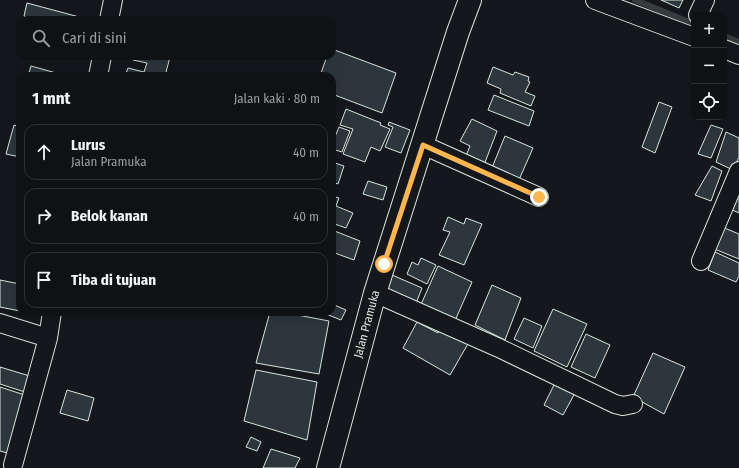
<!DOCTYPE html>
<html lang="id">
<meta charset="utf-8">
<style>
:root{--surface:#0f1215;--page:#1d2022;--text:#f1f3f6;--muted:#9b9ea0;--line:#2f3234}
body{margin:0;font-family:"Fira Sans Condensed",sans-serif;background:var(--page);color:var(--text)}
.controls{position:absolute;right:12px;top:12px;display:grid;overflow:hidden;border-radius:8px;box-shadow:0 4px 16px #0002}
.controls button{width:36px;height:36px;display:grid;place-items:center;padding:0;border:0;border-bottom:1px solid var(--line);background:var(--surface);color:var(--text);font:20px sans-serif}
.stop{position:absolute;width:12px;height:12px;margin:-9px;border:3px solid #ffb74d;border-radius:50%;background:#fff}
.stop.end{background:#ffb74d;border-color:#fff;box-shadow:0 1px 4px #0008}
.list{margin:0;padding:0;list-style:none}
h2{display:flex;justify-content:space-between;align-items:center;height:52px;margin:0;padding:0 16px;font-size:17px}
h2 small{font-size:13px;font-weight:400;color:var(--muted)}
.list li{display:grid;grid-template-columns:26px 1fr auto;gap:12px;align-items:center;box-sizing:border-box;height:56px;margin:0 8px 8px;padding:0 8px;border:1px solid var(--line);border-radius:12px}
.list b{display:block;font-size:15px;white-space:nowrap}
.list p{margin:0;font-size:13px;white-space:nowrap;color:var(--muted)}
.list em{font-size:13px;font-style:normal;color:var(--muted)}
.icon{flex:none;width:22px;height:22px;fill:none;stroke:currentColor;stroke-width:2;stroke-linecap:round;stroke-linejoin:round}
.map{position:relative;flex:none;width:739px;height:468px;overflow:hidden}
.search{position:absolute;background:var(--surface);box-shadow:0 4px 16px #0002;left:16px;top:16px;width:320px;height:44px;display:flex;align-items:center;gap:10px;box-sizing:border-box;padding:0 14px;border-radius:12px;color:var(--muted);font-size:15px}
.panel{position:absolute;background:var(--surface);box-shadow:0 4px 16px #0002;left:16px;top:72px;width:320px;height:244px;border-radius:12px}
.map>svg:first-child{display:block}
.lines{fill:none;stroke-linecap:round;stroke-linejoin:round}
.stream{stroke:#363b3e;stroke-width:6}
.building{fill:#2c363c;stroke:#d8e6dc}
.minor-casing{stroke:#d8e6dc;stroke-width:20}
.tertiary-casing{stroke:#d8e6dc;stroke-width:24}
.minor{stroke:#14181c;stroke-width:18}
.tertiary{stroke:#14181c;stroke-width:22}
.route{stroke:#ffb74d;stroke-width:5}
.labels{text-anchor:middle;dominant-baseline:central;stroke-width:3;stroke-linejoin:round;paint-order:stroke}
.street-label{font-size:12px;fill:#d8e6dc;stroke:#14181c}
</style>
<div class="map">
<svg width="739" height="468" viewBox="0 0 739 468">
<rect width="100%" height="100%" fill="#14181c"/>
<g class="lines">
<path class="stream" d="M635,0L694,24
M724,36L739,42"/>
</g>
<path class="building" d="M661,0H683L679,8Z
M27,3L83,18V20H26V17L24,16Z
M332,49L396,73L382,113L332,94V76H320L327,56H332Z
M128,56H167L170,57L165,76H125L128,68L144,72L147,63L133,60L134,57Z
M31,66L67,76H28Z
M493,67L513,75L515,72L529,77L528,81L530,82L525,92L535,96L531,106L500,93L501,89L487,83Z
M494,95L534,111L529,126L488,110Z
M659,102L672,107L655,153L642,147Z
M346,109L381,123L380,125L390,129L380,151L371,147L365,162L343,154L353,129L340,125Z
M472,119L497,131L484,165L465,158L470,146L460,141Z
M389,122L410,130L401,153L385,147L393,127L388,125Z
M14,125L20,127V157L6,154Z
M711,125L723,129L711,158L698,154Z
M339,127L350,131L342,152L332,149V144Z
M726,132L739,138V157L733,170L716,162Z
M505,136L533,148L518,182L491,170Z
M332,162L344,166L338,184L332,182Z
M712,166L722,171L711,201L695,195Z
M368,181L387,187L383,200L363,194Z
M739,189V213L730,209Z
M332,196L339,198L336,206L353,213L346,228L332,223Z
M448,217L464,224L466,218L482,224L464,265L439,255L450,232L443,230Z
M722,227L739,234V259L712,248Z
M332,230L360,241L354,260L332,252Z
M715,252L739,263V276L736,282L708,270Z
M421,258L436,265L427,284L407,274L412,262L418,265Z
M438,266L472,282L454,323L419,309Z
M392,275L422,288L415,306L387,293Z
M0,280L20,284V311L0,307Z
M492,285L521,298L505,340L475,325Z
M332,304L346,310L341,320L326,314L327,312H332Z
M553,309L587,324L567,367L534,351Z
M270,312H282L329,321L319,374L256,363Z
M524,318L542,326L533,348L514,339Z
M417,322L438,333L441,327L469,342L450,375L403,348Z
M586,334L610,345L595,378L571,367Z
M653,353L685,367L664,414L633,397Z
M0,367L33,377L28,393L0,384Z
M256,370L317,382L307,440L244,421Z
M555,383L575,393L563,415L544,405Z
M0,387L31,397L15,455L0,451Z
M67,390L94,398L88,421L60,413Z
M251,437L261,442L257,451L246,447Z
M271,449L300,458L295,468H263Z"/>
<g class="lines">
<defs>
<path id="minor" d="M595,0L694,37
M698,15L705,0
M109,20L113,0
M724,49L739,55
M98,76L102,56
M423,145L539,197
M701,261L739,171
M375,293L499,348L615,404L623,406L633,404
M0,323L48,338
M13,465L48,338L52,312"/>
<g id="tertiary">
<path id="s1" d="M328,468L375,293L458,32L470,0"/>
</g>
</defs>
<use href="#minor" class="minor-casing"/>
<use href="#tertiary" class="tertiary-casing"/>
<use href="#minor" class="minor"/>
<use href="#tertiary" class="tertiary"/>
</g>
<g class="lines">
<path class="route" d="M384,264L423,145L539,197"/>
</g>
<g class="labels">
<g class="street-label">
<text stroke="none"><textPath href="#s1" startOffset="149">Jalan Pramuka</textPath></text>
</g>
</g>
</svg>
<div class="controls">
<button>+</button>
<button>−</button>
<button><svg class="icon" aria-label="locate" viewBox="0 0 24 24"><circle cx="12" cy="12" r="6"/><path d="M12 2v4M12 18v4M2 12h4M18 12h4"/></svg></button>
</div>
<div class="stop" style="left:384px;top:264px"></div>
<div class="stop end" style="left:539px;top:197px"></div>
<div class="search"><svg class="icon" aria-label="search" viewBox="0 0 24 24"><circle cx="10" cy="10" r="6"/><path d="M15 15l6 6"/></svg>Cari di sini</div>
<section class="panel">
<h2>1 mnt<small>Jalan kaki · 80 m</small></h2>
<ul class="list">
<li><svg class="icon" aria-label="ahead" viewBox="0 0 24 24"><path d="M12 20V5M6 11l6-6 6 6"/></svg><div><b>Lurus</b><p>Jalan Pramuka</p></div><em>40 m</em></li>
<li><svg class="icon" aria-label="right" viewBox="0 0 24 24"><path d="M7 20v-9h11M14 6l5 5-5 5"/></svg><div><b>Belok kanan</b></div><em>40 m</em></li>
<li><svg class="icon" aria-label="arrive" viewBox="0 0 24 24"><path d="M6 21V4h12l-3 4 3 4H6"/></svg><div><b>Tiba di tujuan</b></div></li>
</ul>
</section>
</div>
